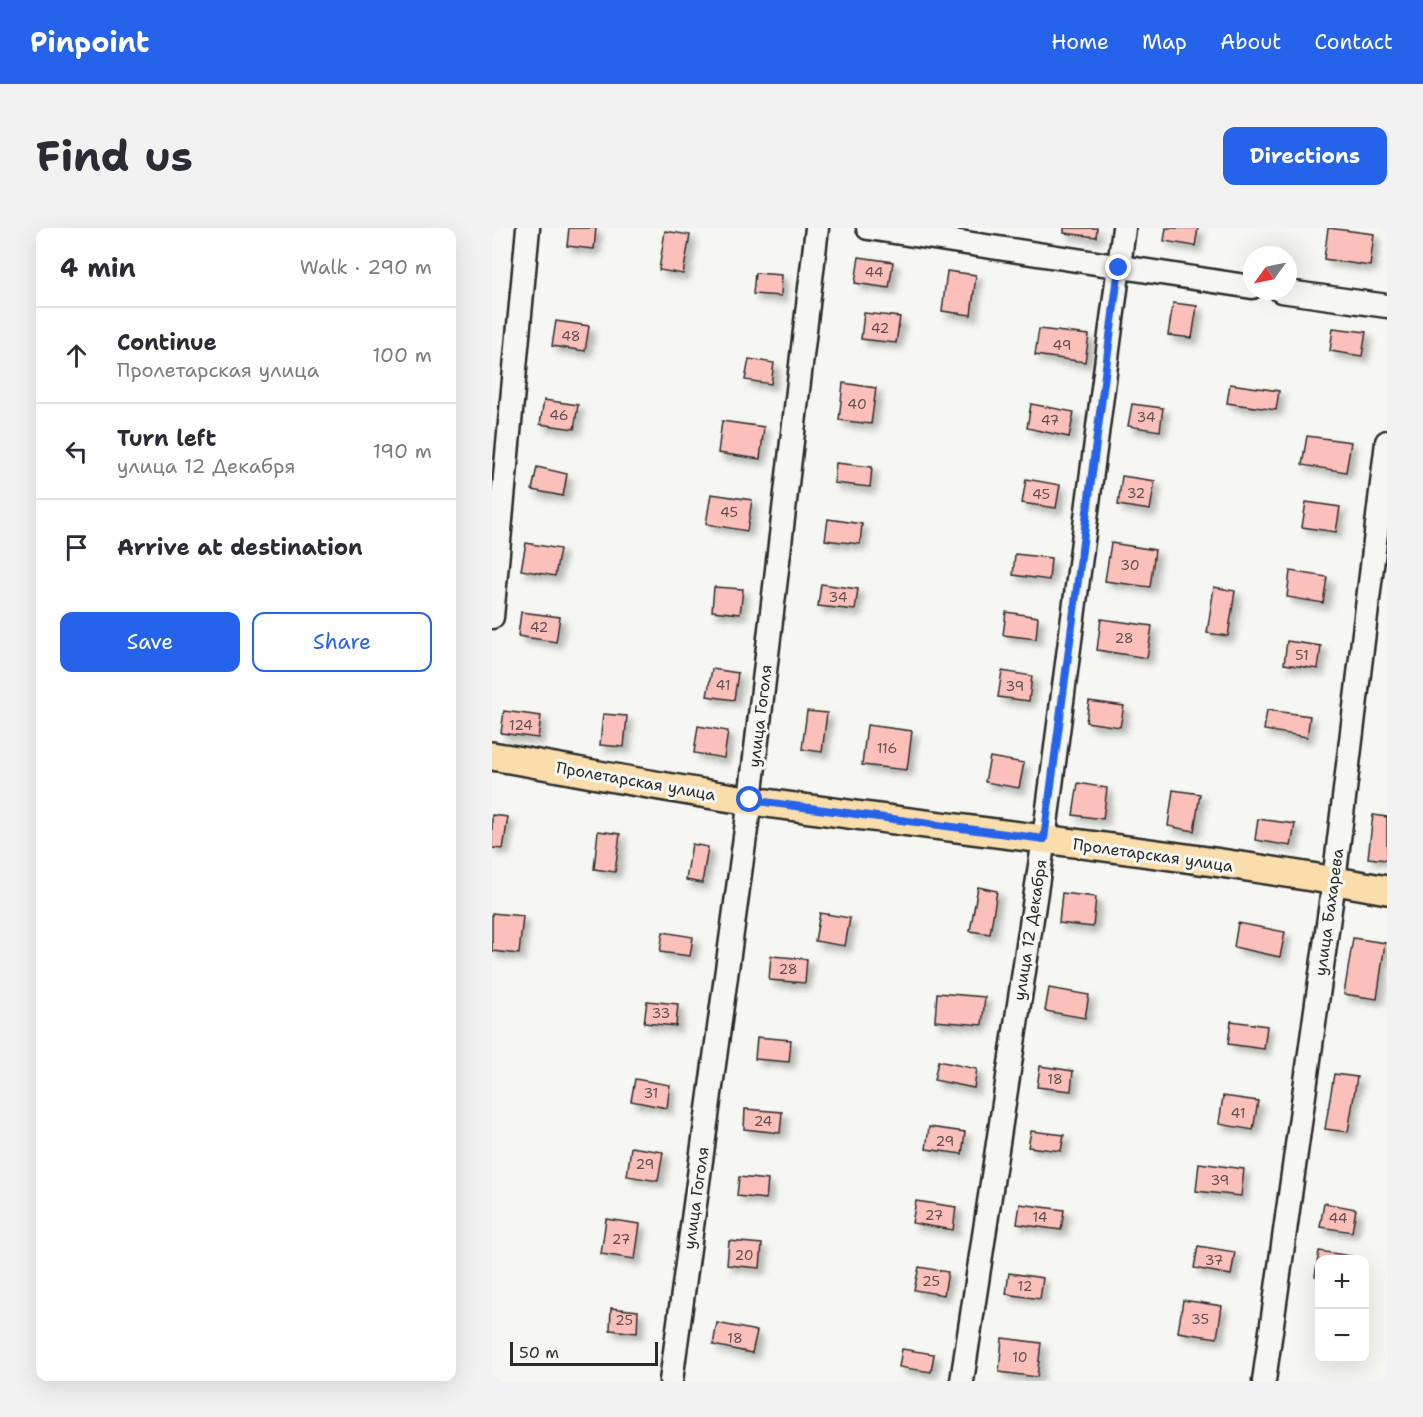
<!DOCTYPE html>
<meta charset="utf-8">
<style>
:root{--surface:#fff;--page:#f2f2f3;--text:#2b2b33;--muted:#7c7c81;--line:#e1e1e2;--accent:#2563eb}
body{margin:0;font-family:"Shantell Sans",sans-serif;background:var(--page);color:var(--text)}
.controls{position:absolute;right:18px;bottom:18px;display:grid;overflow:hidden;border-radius:12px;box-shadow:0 6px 24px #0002}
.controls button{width:54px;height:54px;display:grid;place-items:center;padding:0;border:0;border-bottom:2px solid var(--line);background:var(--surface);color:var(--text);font:30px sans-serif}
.compass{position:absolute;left:751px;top:18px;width:54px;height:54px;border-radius:50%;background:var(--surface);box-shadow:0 6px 24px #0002;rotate:237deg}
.scale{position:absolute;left:18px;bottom:15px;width:148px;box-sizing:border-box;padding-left:6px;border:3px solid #2b2b2b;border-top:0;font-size:16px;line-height:21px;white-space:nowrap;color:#2b2b2b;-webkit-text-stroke:4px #f6f6f2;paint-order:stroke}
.stop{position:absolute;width:18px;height:18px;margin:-14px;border:4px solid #2563eb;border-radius:50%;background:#fff}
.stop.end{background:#2563eb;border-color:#fff;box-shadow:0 2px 6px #0008}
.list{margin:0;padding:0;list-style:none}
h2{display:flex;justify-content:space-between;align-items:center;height:78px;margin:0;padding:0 24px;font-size:26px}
h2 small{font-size:20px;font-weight:400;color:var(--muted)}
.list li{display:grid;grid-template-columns:39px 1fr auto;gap:18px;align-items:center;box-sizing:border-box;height:96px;padding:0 24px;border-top:2px solid var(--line)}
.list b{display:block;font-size:22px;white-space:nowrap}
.list p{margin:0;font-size:20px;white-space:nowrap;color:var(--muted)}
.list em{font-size:20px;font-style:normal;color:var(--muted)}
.actions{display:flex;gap:12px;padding:18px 24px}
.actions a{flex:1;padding:14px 0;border:2px solid var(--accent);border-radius:12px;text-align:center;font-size:21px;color:var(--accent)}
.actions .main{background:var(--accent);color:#fff}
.icon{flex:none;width:33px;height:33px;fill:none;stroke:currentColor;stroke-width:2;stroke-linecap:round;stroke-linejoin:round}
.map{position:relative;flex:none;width:895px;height:1153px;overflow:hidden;border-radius:12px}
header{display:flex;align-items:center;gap:36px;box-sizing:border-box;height:84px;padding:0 30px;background:var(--accent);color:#fff}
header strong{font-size:28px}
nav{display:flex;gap:33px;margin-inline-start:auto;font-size:21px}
.intro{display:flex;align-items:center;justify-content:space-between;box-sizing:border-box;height:144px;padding:0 36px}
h1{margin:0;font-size:42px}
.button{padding:15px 27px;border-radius:12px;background:var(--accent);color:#fff;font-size:21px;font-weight:700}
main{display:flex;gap:36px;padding:0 36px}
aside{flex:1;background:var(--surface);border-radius:12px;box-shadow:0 6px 24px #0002}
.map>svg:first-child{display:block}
.building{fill:#fcc0ba;stroke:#2b2b2b;stroke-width:1.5;filter:url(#shadow)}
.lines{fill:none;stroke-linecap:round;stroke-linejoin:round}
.minor-casing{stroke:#2b2b2b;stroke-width:27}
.major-casing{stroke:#2b2b2b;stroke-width:32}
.minor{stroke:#f6f6f2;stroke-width:22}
.major{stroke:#f9deab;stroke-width:27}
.route{stroke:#2563eb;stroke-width:8}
.labels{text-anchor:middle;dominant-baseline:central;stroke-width:6;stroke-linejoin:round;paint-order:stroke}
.number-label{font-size:14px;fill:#5f504f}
.street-label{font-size:16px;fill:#2b2b2b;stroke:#f6f6f2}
</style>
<header>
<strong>Pinpoint</strong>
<nav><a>Home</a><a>Map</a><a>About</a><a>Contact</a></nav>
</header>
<div class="intro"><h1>Find us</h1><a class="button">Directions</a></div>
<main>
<aside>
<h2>4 min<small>Walk · 290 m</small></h2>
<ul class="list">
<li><svg class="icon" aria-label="ahead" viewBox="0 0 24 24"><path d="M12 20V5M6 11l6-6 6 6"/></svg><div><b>Continue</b><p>Пролетарская улица</p></div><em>100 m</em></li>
<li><svg class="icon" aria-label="left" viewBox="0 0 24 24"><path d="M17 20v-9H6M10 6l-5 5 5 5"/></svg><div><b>Turn left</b><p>улица 12 Декабря</p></div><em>190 m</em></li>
<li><svg class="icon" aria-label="arrive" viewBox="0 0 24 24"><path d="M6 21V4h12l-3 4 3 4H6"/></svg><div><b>Arrive at destination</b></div></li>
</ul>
<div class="actions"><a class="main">Save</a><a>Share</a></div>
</aside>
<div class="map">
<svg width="895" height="1153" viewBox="0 0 895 1153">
<defs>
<filter id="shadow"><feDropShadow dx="5.5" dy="5.5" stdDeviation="3" flood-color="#0004"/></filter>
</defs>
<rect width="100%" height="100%" fill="#f6f6f2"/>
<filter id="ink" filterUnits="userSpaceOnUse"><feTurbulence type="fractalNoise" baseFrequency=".0167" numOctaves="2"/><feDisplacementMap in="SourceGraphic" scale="12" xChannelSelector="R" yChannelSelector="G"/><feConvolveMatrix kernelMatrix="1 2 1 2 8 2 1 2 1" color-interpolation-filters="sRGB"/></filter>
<g filter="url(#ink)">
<path class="building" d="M77,0H104L102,21L75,18Z
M572,0H605L604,9L572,5Z
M674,0H706L703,18L672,13Z
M836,0L882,6L878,38L832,31Z
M173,3L198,7L191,46L167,42Z
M367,29L401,34L397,60L363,55Z
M455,43L484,47L479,87L450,83Z
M263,45L290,47L289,68L261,66Z
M681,75L705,78L700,110L676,107Z
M372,85L408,89L404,115L369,111Z
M64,93L97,98L93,123L60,118Z
M841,100L874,104L870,128L838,123Z
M547,101L597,107L593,134L543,127Z
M257,131L282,135L279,156L253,152Z
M351,155L384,160L379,196L347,192Z
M738,156L787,163L784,182L735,175Z
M52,172L86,177L82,201L48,196Z
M539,176L582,184L577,209L535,200Z
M640,176L671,180L668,203L636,198Z
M230,193L272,199L268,231L226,225Z
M815,208L859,214L854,244L810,237Z
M344,235L380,239L378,259L342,255Z
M45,239L75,246L71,268L40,262Z
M630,248L663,253L658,282L626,277Z
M534,251L568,257L564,280L530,275Z
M219,266L260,272L255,303L214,296Z
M814,274L848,279L844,304L810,299Z
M336,291L370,296L368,316L333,312Z
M34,315L68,321L63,348L29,342Z
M619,315L663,322L658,359L613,353Z
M523,326L559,330L557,352L521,347Z
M798,343L835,349L831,375L795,369Z
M329,356L366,361L363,382L326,378Z
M222,359L251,361L248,386L220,383Z
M722,359L743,363L736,408L715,405Z
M29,384L68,389L64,414L26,408Z
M514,384L546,389L544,411L511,407Z
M609,391L660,398L655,430L605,422Z
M795,413L829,418L826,441L792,436Z
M220,441L246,445L242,472L215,468Z
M510,443L540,448L537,473L506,469Z
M597,473L632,478L628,499L594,494Z
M775,482L818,488L815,509L772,502Z
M12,483L49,488L46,510L9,505Z
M315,483L335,485L330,524L310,521Z
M111,486L135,488L132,519L108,517Z
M375,497L420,503L415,542L370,537Z
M206,498L236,503L232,530L202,525Z
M498,529L532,535L527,560L493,554Z
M586,555L615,560L611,591L581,587Z
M681,562L708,566L702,603L676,598Z
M0,587L16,589L11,621L0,620Z
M881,587L895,589V632L876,630Z
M766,591L803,596L799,618L763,612Z
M106,603L128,606L123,644L102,641Z
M200,616L216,619L210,655L194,652Z
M486,659L505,663L498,706L478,703Z
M570,665L604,669L601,699L567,695Z
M0,685L31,688L27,726L0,723Z
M328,685L358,690L353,718L323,713Z
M746,695L793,704L788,729L742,719Z
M171,704L201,709L198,728L168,724Z
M861,710L893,715L885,771L852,766Z
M279,728L315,731L313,755L277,752Z
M557,760L597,767L593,790L553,783Z
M445,765L493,769L490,797L443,793Z
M155,773L186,776L184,798L152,795Z
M739,793L775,798L772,821L736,816Z
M265,809L299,812L297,834L263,831Z
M446,833L485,841L482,860L442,852Z
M548,838L581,843L579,863L545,859Z
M842,846L865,849L856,904L833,901Z
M143,851L178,857L175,880L139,873Z
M731,868L766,873L761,902L727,896Z
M253,881L290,884L288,905L252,901Z
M437,899L473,904L470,926L434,921Z
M539,903L572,907L569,923L536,919Z
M139,919L171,924L166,953L135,948Z
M707,935L752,941L749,968L704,963Z
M247,949L276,952L274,971L245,968Z
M424,973L464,979L461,1002L420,995Z
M832,975L864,981L860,1004L828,999Z
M528,976L572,982L569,1002L525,996Z
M114,991L148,996L143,1031L109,1026Z
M237,1013L270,1016L268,1040L235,1037Z
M706,1018L743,1024L739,1047L702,1040Z
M827,1023L859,1028L858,1032H828V1049L823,1048Z
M427,1039L456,1044L452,1067L422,1062Z
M517,1045L551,1050L548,1071L514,1066Z
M691,1072L730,1078L725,1110L686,1104Z
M119,1080L146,1083L145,1105L118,1102Z
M225,1095L265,1103L260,1125L221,1117Z
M510,1110L549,1115L545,1149L507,1144Z
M410,1121L442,1126L439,1144L407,1139Z"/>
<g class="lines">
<defs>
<path id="minor" d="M376,0L760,59
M789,63L895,78
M0,389L36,0
M179,1153L258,572L325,0
M470,1153L552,611L632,0
M772,1153L842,653L895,214"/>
<path id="major" d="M0,528C87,543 173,560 260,573C472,603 685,624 895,662"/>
</defs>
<use href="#minor" class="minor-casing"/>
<use href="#major" class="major-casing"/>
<use href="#minor" class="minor"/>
<use href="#major" class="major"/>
</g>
</g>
<g class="lines" filter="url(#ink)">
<path class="route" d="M258,572L552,611L627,40"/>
</g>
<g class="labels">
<g class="number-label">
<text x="382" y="44">44</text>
<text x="388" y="100">42</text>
<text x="79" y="108">48</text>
<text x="570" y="117">49</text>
<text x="365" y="176">40</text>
<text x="67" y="187">46</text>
<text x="654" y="189">34</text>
<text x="558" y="192">47</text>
<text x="644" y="265">32</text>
<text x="549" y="266">45</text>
<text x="237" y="284">45</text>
<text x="638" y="337">30</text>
<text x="346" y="369">34</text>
<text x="47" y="399">42</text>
<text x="632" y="410">28</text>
<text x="810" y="427">51</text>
<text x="231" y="457">41</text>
<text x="523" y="458">39</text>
<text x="29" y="497">124</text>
<text x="395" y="520">116</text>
<text x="296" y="741">28</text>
<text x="169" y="785">33</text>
<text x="563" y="851">18</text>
<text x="159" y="865">31</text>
<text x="746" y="885">41</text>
<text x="271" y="893">24</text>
<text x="453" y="913">29</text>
<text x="153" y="936">29</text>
<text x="728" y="952">39</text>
<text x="442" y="987">27</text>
<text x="548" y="989">14</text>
<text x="846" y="990">44</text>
<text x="129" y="1011">27</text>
<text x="252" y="1027">20</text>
<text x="722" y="1032">37</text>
<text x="439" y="1053">25</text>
<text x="533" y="1058">12</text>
<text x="708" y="1091">35</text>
<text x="132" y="1092">25</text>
<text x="243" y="1110">18</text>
<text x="528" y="1129">10</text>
</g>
<g class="street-label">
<text transform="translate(268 488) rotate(-83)">улица Гоголя</text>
<text transform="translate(144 553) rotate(10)">Пролетарская улица</text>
<text transform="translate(661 627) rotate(8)">Пролетарская улица</text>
<text transform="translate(837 684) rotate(-82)">улица Бахарева</text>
<text transform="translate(538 702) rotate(-81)">улица 12 Декабря</text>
<text transform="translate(204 970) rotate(-82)">улица Гоголя</text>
</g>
</g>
</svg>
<div class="controls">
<button>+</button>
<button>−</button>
</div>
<svg class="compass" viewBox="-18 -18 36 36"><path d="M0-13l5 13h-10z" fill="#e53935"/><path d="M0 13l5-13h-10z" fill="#7c7c81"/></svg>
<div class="scale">50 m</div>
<div class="stop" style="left:258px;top:572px"></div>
<div class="stop end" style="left:627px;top:40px"></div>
</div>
</main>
